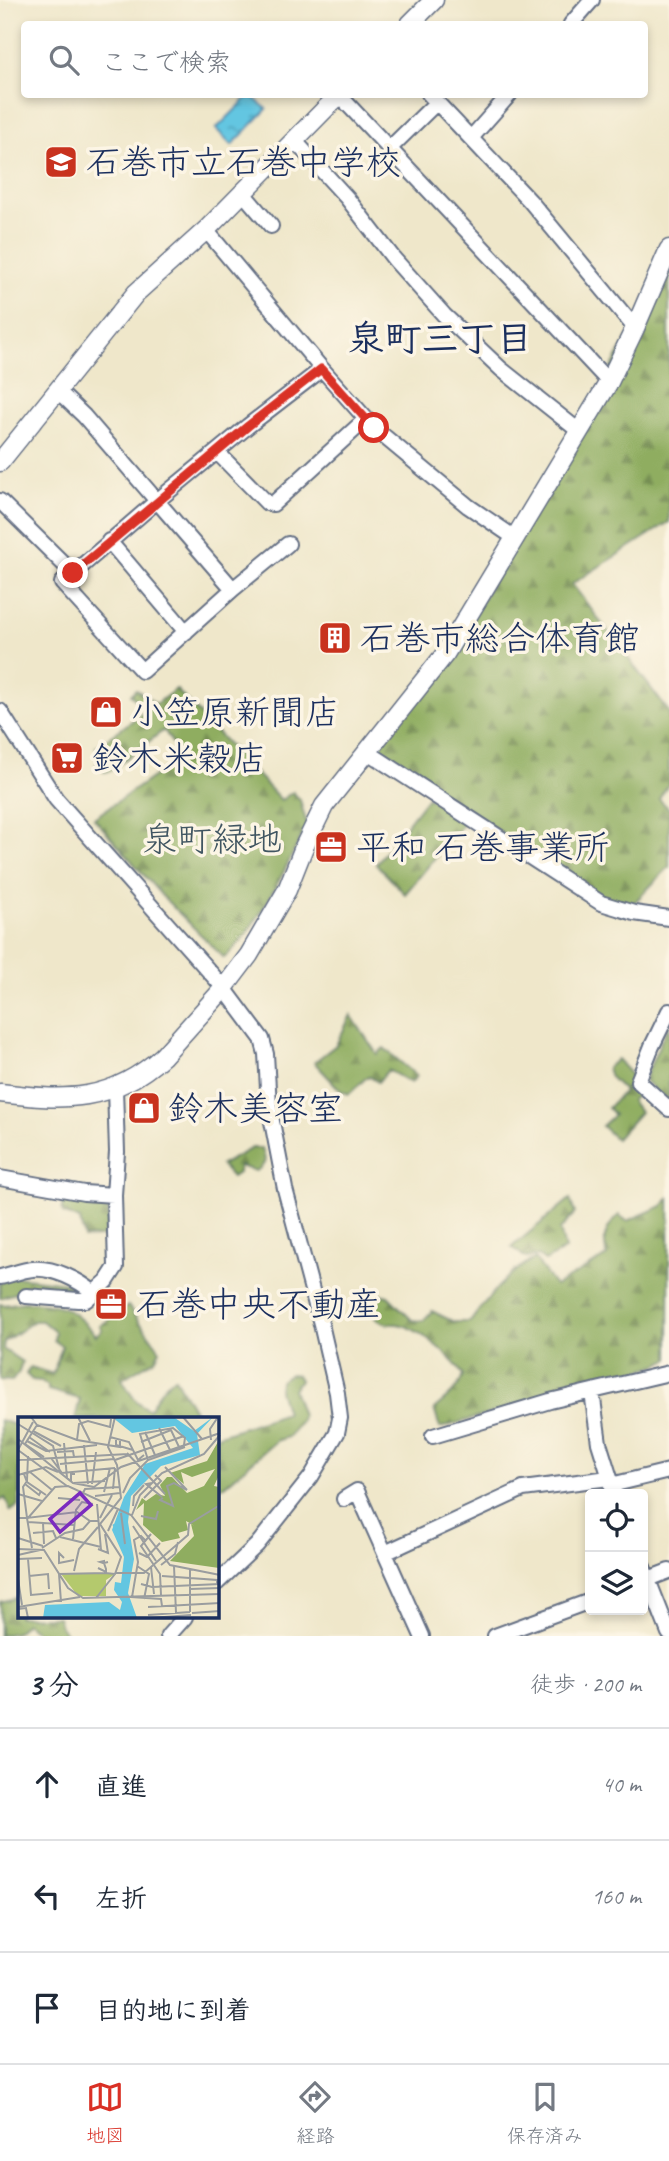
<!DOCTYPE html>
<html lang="ja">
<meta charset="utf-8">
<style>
:root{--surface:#fff;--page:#f2f2f3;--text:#1f2937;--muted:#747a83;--line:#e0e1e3;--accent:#d93025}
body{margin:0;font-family:Caveat,"Klee One",sans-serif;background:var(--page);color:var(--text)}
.controls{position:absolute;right:21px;bottom:21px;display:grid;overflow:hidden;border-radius:7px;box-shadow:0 4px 10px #0003}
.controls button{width:63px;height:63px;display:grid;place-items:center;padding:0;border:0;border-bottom:2px solid var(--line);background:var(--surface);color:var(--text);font:35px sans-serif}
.stop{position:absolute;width:21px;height:21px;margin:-16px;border:5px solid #d93025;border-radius:50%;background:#fff}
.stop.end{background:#d93025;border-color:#fff;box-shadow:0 2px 7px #0008}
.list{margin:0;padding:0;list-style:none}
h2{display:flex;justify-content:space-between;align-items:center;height:91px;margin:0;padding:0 28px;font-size:30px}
h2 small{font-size:23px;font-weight:400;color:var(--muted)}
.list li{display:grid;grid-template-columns:46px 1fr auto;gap:21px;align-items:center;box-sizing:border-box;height:112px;padding:0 28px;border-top:2px solid var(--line)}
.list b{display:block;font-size:26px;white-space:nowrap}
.list em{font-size:23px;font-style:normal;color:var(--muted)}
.icon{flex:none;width:38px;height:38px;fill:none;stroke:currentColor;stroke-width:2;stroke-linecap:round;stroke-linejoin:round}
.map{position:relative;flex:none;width:669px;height:1636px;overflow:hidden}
.search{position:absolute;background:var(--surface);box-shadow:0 4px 10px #0003;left:21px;right:21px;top:21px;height:77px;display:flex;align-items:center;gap:18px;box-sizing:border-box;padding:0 24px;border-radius:7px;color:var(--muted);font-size:26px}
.sheet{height:427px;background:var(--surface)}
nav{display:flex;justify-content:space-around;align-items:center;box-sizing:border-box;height:98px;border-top:2px solid var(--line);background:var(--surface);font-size:19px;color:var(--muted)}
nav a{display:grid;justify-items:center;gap:4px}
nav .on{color:var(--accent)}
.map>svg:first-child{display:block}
.forest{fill:url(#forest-firs);stroke:#556e5f;stroke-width:2}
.water{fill:url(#water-ripples);stroke:#3f7aa0;stroke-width:2}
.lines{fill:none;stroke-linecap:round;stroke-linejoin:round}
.minor-casing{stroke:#656f84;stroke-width:18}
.tertiary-casing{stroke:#656f84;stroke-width:21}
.minor{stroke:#fff;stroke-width:14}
.tertiary{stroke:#fff;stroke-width:18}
.route{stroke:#d93025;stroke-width:9}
.labels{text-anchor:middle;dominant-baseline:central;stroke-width:7;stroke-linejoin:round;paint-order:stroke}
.poi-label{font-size:35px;fill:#1b2f5e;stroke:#fcf5e5;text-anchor:start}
.park-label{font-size:35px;fill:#415662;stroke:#fcf5e5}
.neighbourhood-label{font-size:37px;font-weight:bold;fill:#1b2f5e;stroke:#fcf5e5}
.inset-river{fill:none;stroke:#63c6e1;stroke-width:3.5}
.inset-road{fill:none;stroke:#9a9d9f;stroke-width:2}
.view{fill:#7b2cbf;fill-opacity:0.15;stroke:#7b2cbf;stroke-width:3.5}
.inset-edge{fill:none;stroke:#1b2f5e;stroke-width:3.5}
</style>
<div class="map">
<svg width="669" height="1636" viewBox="0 0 669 1636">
<defs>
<pattern id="forest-firs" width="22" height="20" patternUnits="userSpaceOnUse" patternTransform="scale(1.75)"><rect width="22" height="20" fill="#8fad60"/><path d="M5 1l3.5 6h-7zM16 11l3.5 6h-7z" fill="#748d52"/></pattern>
<pattern id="water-ripples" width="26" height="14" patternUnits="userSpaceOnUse" patternTransform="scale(1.75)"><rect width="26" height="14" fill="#63c6e1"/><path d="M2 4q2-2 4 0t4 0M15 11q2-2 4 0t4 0" fill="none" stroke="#51a1ba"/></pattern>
</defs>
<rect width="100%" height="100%" fill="#fcf5e5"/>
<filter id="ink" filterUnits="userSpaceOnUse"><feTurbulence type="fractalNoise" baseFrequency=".0143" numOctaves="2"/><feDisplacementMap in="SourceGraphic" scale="14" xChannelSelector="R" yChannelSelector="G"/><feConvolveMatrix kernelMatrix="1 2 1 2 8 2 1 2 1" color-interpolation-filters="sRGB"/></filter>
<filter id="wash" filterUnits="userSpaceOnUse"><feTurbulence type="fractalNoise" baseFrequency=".00686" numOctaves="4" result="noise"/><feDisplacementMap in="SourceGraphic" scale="28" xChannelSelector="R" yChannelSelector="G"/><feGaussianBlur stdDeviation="1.57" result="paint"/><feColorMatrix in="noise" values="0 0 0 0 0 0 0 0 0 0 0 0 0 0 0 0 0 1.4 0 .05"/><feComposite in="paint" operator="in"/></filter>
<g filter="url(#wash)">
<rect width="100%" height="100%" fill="#efe7ca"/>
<path class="forest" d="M669,264V522L572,584L669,712V783L659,799L669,809V867L630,907L602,899L374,751L454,650Z
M136,689L156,704L176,689L281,800L293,792L300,800L307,825C288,864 257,930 224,958L162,896L94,818L181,757L164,730L110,771L104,772L96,765L104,756L96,747L147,710L131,695Z
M428,797L465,822L405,894L376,864Z
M351,1015L377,1054L384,1048L417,1076L411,1083L388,1070L378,1082L368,1076L349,1094L341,1091L314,1062L336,1045Z
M669,1023V1103L644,1080Z
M617,1059L632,1076L639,1092L631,1101L640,1112L616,1139L602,1126L614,1115L608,1108L624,1091L610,1077L607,1068Z
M252,1148H262C266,1160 267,1164 256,1171L239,1166L238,1173L232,1177L221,1165Z
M61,1197L108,1202L110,1236L84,1238L80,1220L63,1213Z
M669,1198V1359L657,1365L602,1382L440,1428L434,1409C445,1399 459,1390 463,1375C453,1358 421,1330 402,1325C389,1322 388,1327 375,1318V1293L388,1296L412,1320L423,1321L432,1311L454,1322H470C488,1298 508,1271 535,1259L555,1286L607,1256C602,1237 605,1229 619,1215L627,1221L662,1206Z
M570,1199L575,1213L560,1230L565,1249L545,1261L538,1256L526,1258L512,1247Z
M16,1277L75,1284L81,1290L83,1295L25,1290L0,1298V1283Z
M25,1302C61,1303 71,1307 96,1335L102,1330L100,1326L128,1306L160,1350L155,1359L122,1379C130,1393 135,1403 149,1410C155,1399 164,1382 175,1378L199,1419H75L80,1399L48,1390V1386L41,1381L32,1380L26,1374L30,1367L53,1374L62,1346L54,1340L55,1332L42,1321H34L4,1342L3,1349L22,1362L19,1372L12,1381L0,1380V1304L3,1305Z
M290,1374L297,1375L300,1380L293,1389L302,1416L300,1423L288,1437L276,1441L224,1486L217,1488V1436L286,1413L279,1390L280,1381Z
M0,1420L19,1426V1505L11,1511L5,1498L0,1501Z
M19,1597V1617H58L61,1627L68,1636H41L26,1623L17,1632L0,1636V1602Z"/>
<path class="water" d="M250,95L267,109L232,145L216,129Z"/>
</g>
<g filter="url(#ink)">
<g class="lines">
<defs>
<path id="minor" d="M571,24L592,0
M429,94L530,201L635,328
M339,95L609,382
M471,138L510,94
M294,140L347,198L394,259L444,315L501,369L579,431
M389,149L436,103
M242,192L271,226
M206,230L322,369L374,428L468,506L515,538
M57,390L84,416L157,501L62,583L142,671L233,589L157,501L248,426L322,369
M217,452L267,503L273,504L366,419
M0,501L73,573
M109,541L186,632
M233,589L288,544
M0,711L56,799L224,988L262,1039L266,1054L269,1106L285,1189L321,1324L337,1393L340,1418L337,1433L311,1477L257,1545L217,1583
M366,751L601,903L634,913L669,918
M669,1011L652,1046L638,1081L669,1109
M0,1178L84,1193L114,1195
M0,1277C10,1275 22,1270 33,1269C53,1267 79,1280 94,1293L107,1281L116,1267L114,1195L117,1152L115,1088
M26,1296L78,1300H86L94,1293
M592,1392L599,1443L615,1494
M433,1436L550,1401L669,1373
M611,1485L669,1471
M344,1499L357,1491L422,1636
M385,1553L523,1489L609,1478
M643,1567L669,1633
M643,1581L669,1571
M168,1636L185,1617
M495,1636L590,1601"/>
<path id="tertiary" d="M410,24L434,0
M0,462L136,293L206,230L340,94
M0,1093C65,1101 111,1103 163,1056L224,988L249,955L287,890L304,847L324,806L445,654L609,382L635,328L669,249"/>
</defs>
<use href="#minor" class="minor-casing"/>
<use href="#tertiary" class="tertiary-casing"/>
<use href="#minor" class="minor"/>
<use href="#tertiary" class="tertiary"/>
</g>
</g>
<g class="lines" filter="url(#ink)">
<path class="route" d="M73,573L248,426L321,369L374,428"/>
</g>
<defs>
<symbol id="school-square" viewBox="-11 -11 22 22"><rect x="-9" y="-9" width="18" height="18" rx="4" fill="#c8321e" stroke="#fcf5e5"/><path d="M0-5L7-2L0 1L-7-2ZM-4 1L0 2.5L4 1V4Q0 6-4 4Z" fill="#fff"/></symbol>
<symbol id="building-square" viewBox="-11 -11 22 22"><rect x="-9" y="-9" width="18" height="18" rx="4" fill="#c8321e" stroke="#fcf5e5"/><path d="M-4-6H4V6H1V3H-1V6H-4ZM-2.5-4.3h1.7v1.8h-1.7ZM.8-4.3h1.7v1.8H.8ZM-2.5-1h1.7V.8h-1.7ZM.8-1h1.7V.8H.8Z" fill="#fff"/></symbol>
<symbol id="shop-square" viewBox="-11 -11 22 22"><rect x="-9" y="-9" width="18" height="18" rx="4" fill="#c8321e" stroke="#fcf5e5"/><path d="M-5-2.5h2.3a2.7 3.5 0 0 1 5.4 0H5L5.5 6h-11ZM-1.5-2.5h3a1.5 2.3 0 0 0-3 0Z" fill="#fff"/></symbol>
<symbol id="supermarket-square" viewBox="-11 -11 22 22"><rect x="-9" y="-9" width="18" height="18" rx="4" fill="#c8321e" stroke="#fcf5e5"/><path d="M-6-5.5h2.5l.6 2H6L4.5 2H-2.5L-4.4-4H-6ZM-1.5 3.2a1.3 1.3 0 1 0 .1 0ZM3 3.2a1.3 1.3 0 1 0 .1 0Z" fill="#fff"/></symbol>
<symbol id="office-square" viewBox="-11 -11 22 22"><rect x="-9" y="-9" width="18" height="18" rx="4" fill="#c8321e" stroke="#fcf5e5"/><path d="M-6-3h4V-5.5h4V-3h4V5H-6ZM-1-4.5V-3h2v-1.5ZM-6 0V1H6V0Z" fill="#fff"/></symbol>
</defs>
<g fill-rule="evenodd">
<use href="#school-square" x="42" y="143" width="38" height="38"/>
<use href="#building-square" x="316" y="619" width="38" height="38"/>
<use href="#shop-square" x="87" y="693" width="38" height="38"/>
<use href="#supermarket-square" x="48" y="739" width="38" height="38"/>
<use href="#office-square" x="312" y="828" width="38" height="38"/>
<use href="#shop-square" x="125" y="1089" width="38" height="38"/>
<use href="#office-square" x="92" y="1285" width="38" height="38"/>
</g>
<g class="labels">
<g class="poi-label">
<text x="86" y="162">石巻市立石巻中学校</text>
<text x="360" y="638">石巻市総合体育館</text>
<text x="130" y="712">小笠原新聞店</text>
<text x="92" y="758">鈴木米穀店</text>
<text x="356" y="847">平和 石巻事業所</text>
<text x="168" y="1108">鈴木美容室</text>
<text x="136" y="1304">石巻中央不動産</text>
</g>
<g class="park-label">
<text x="212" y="839">泉町緑地</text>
</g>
<g class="neighbourhood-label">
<text x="440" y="338">泉町三丁目</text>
</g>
</g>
<g transform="translate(18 1417)">
<rect width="201" height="201" fill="#efe7ca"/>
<path d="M201,23V58L196,69L201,70V151L152,144L176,119L173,107L177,109L168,104L170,113L160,116L162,121L144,125L125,108L126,86L118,93L124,81L128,84L138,77L147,79L142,68L149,60H154L169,76L186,69L197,52L174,60L163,55L166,67L152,56L189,44Z" fill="#8fad60"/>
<path d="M43,157H97L88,163V179H60Z" fill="#b4c96d"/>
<path d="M94,0L157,1L176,14L195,0L179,17L182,38L143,49L113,79L110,105L116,142L110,176L119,201H25L27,188L91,185L102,193L104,185L96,173L97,165L103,166L106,140L94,113L106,80L127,47L175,31L157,9L114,16Z" fill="#63c6e1"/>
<path class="inset-river" d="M96,107L110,138L107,153"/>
<path class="inset-road" d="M13,0L19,8L59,23L102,30V24M60,0L72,24M165,0L184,22M0,7L35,29L42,55M19,8L7,27L26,40M141,11L152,33M152,11L161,30M15,14L43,29M127,15L137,38M11,20L32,35M92,20L111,25L120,43L126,38M0,22L55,66L76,70L103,50L202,16M59,23L61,7L70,4L92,10L93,2M98,23V28L115,33M193,23L192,12L200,0M9,24L28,34L79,28M123,25L153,13M46,26L49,61L53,64V57H57M66,28L70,67M0,33L49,69M0,33L15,5M39,35L55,34L56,40M109,36L147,77M10,39L9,64L5,70L9,101L59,95L72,104H81M33,41L44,56L97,51M0,43L110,37M97,43L166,19M130,43L122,17L155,11L167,21L166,28M42,47L96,42M147,50L169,73M0,58L28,50L40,55M56,66L87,64M134,66L128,67L144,80M7,67L21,78L23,74M74,67L78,35M95,72L97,51M86,75L92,51M65,76L67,72L102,70M105,76L112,61L130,43L167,30M0,77L24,84M28,78L9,65L6,57L12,55L34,73M77,79L102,76M40,81L62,83M126,81L143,64L137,58M145,81L142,83L155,89L149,69L156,66L169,73M79,87L83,133M115,89L116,79L126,68M103,96L107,127M114,98L122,78L144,56L186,37L202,18M123,99L138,102L140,94M0,101H10L37,70L50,69L113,98L152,148L202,158M9,101L14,131M82,101L94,78M10,105L56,108M25,106L26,127M115,109L138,144M90,114L100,92M15,116L35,114L38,121M133,117L123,129L142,157L143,178M42,120L83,130M0,121L25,129M55,122L58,93L64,85L75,87M127,123L123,119L116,123L120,145L114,180L143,182L144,189M24,131L47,116L65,112L72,104M0,132L26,133L50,171L65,181L202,177M80,132L90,136L87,117M121,136L129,140L142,126M0,138L22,133M46,141L41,136V146L56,143M0,142L24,141M10,142L13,178L35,176M143,148L157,137L160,125M119,149L131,157L126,182M156,149L158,196M133,150L136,177M80,151L88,155V152L86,146V144L82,145L85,146H86L90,145M172,152V195M56,154L61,132L80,110M87,156L97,157L103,140L82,107L103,81L99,48L90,30L97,0M97,156H126L170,118L171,107L202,88M11,159L30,157L31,172M144,159L199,163V167M0,162L4,188M123,167L134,170L202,167M172,172L202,171M78,181L97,157M43,185L41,157L88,156M0,190L62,180M130,190L202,186M174,196L202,194M130,198L172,195M1,201L0,192L8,191L10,201M133,201L173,198"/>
<path class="view" d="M62,76L73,88L42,115L32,102Z"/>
<rect width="201" height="201" class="inset-edge"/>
</g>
</svg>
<div class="controls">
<button><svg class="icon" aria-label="locate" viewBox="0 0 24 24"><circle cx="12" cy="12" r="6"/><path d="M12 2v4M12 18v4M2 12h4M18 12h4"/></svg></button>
<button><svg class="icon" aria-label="layers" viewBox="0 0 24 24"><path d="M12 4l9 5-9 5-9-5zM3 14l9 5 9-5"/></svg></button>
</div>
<div class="stop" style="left:374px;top:428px"></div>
<div class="stop end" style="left:73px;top:573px"></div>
<div class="search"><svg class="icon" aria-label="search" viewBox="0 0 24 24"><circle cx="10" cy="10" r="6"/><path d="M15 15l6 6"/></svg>ここで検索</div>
</div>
<section class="sheet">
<h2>3 分<small>徒歩 · 200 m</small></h2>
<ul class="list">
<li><svg class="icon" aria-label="ahead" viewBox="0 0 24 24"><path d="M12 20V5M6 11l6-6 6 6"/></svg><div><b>直進</b></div><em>40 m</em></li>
<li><svg class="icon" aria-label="left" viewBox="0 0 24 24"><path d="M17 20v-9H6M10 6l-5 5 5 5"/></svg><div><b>左折</b></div><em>160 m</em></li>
<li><svg class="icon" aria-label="arrive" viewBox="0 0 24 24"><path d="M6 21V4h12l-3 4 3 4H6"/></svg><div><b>目的地に到着</b></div></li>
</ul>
</section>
<nav>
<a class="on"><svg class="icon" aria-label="map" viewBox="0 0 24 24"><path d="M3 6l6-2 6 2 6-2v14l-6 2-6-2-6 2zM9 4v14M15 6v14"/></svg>地図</a>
<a><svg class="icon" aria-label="directions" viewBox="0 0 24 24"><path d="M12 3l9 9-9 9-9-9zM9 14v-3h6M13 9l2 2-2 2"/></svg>経路</a>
<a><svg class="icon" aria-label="saved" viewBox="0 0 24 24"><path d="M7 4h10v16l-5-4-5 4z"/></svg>保存済み</a>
</nav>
